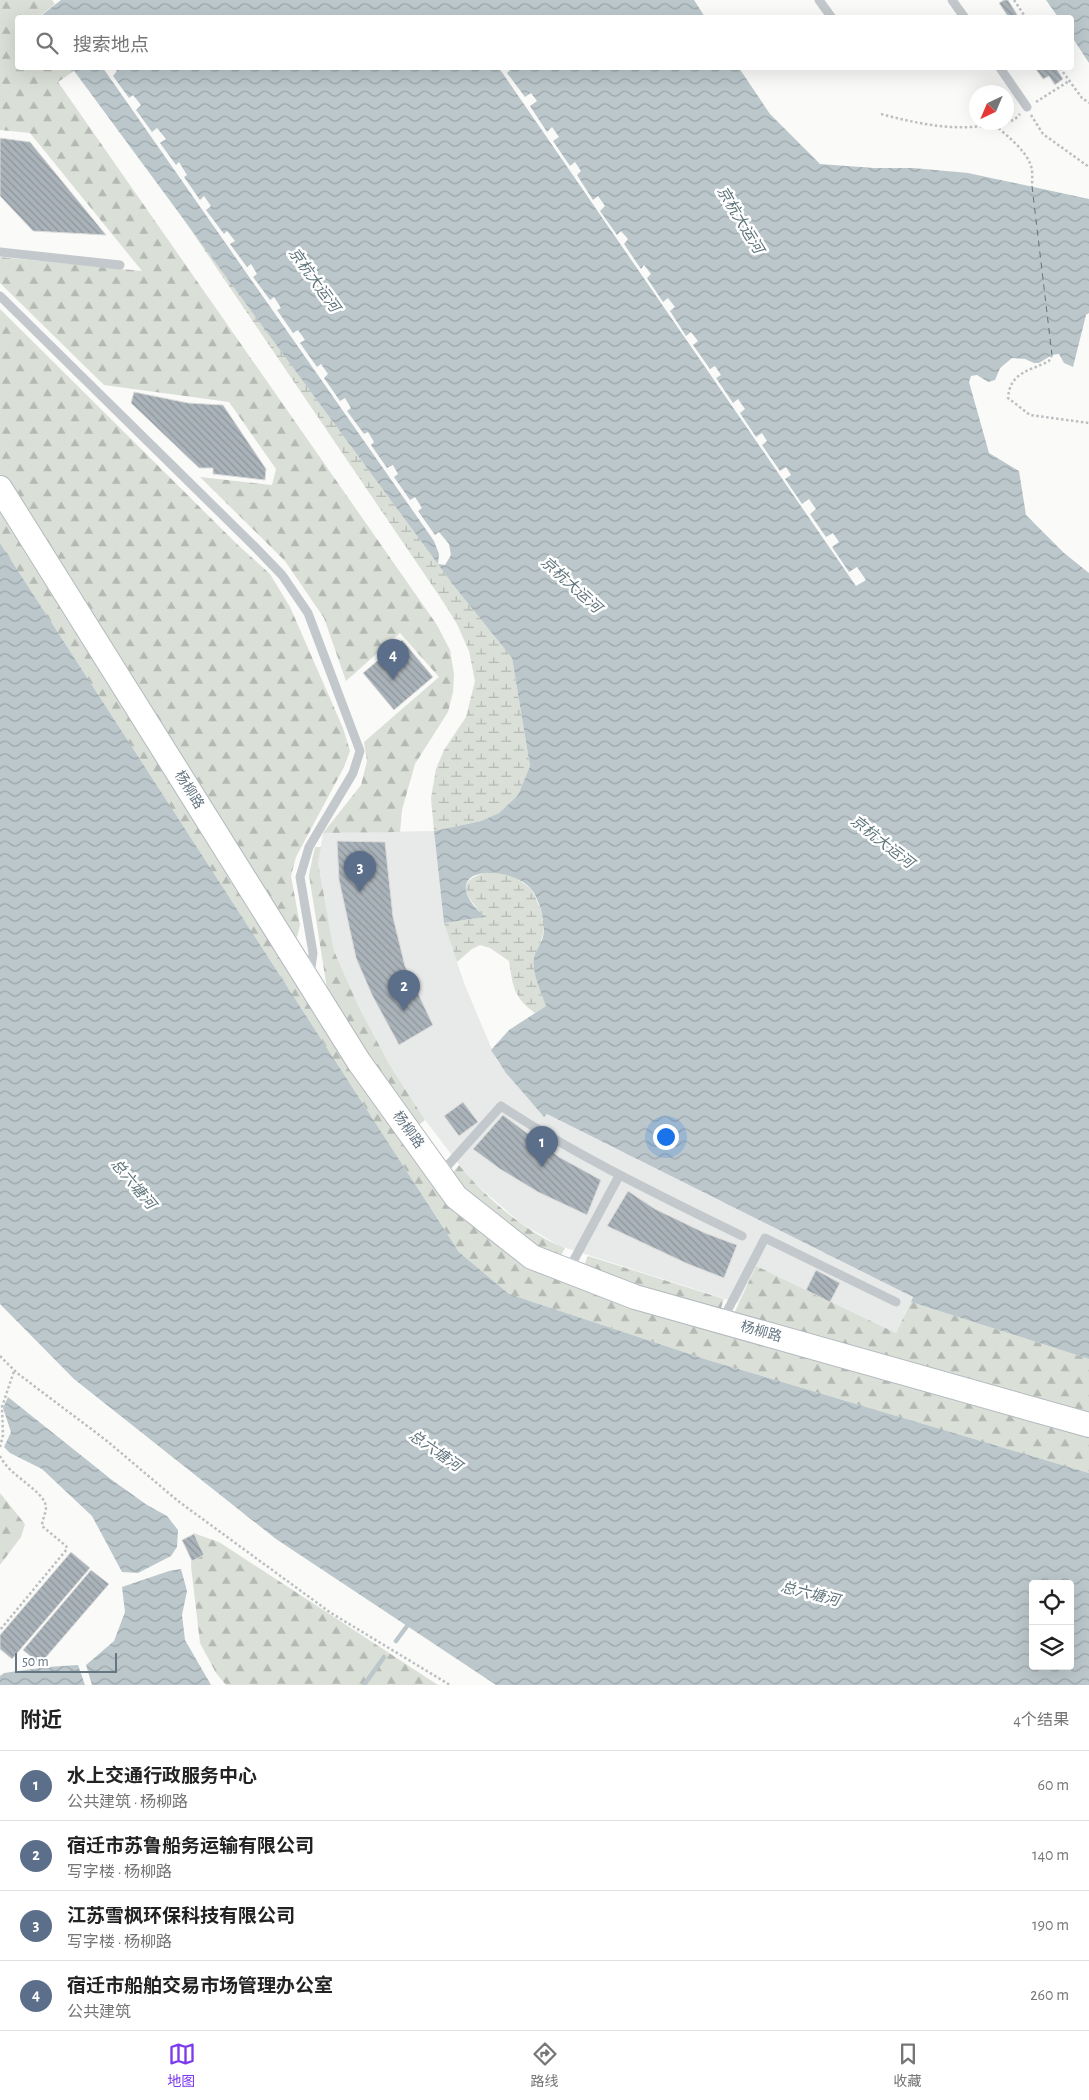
<!DOCTYPE html>
<html lang="zh">
<meta charset="utf-8">
<style>
:root{--surface:#fff;--page:#f6f6f6;--text:#222;--muted:#767676;--line:#e0e0e0;--accent:#7c3aed}
body{margin:0;font-family:"Alegreya Sans","Noto Sans SC",sans-serif;background:var(--page);color:var(--text)}
.controls{position:absolute;right:15px;bottom:15px;display:grid;overflow:hidden;border-radius:5px;box-shadow:0 5px 20px #0002}
.controls button{width:45px;height:45px;display:grid;place-items:center;padding:0;border:0;border-bottom:1px solid var(--line);background:var(--surface);color:var(--text);font:25px sans-serif}
.compass{position:absolute;left:969px;top:85px;width:45px;height:45px;border-radius:50%;background:var(--surface);box-shadow:0 5px 20px #0002;rotate:224deg}
.scale{position:absolute;left:15px;bottom:12px;width:102px;box-sizing:border-box;padding-left:5px;border:2px solid #657683;border-top:0;font-size:14px;line-height:18px;white-space:nowrap;color:#657683;-webkit-text-stroke:4px #fff;paint-order:stroke}
.you{position:absolute;left:665px;top:1136px;width:18px;height:18px;margin:-12px;border:4px solid #fff;border-radius:50%;background:#1a73e8;box-shadow:0 0 0 8px #1a73e833}
.badge{display:grid;place-items:center;width:32px;height:32px;border-radius:50%;background:var(--accent);color:#fff;font-size:16px;font-weight:700}
.pin{position:absolute;translate:-50% -41px;filter:drop-shadow(0 1px 2px #0008)}
.pin::after{content:'';position:absolute;top:26px;width:18px;height:15px;background:inherit;clip-path:polygon(0 0,100% 0,50% 100%)}
.list{margin:0;padding:0;list-style:none}
h2{display:flex;justify-content:space-between;align-items:center;height:65px;margin:0;padding:0 20px;font-size:21px}
h2 small{font-size:16px;font-weight:400;color:var(--muted)}
.list li{display:grid;grid-template-columns:32px 1fr auto;gap:15px;align-items:center;box-sizing:border-box;height:70px;padding:0 20px;border-top:1px solid var(--line)}
.list b{display:block;font-size:19px;white-space:nowrap}
.list p{margin:0;font-size:16px;white-space:nowrap;color:var(--muted)}
.list em{font-size:16px;font-style:normal;color:var(--muted)}
.icon{flex:none;width:28px;height:28px;fill:none;stroke:currentColor;stroke-width:2;stroke-linecap:round;stroke-linejoin:round}
.map{position:relative;flex:none;width:1089px;height:1685px;overflow:hidden}
.search{position:absolute;background:var(--surface);box-shadow:0 5px 20px #0002;left:15px;right:15px;top:15px;height:55px;display:flex;align-items:center;gap:12px;box-sizing:border-box;padding:0 18px;border-radius:5px;color:var(--muted);font-size:19px}
.sheet{height:345px;background:var(--surface)}
nav{display:flex;justify-content:space-around;align-items:center;box-sizing:border-box;height:70px;border-top:1px solid var(--line);background:var(--surface);font-size:14px;color:var(--muted)}
nav a{display:grid;justify-items:center;gap:2px}
nav .on{color:var(--accent)}
.map>svg:first-child{display:block}
.built{fill:#e8e9e9}
.forest{fill:url(#forest-firs)}
.wetland{fill:url(#wetland-marsh)}
.water{fill:url(#water-waves);fill-rule:evenodd}
.pier{fill:#fafaf8}
.lines{fill:none;stroke-linecap:round;stroke-linejoin:round}
.stream{stroke:#bbc7cb;stroke-width:4.5}
.ferry{stroke:#60757c;stroke-width:1;stroke-dasharray:6 5;stroke-linecap:butt}
.building{fill:url(#building-back-hatch);stroke:#dcdcda}
.secondary-casing{stroke:#b3babf;stroke-width:26}
.path{stroke:#bbbfc2;stroke-width:2.5;stroke-dasharray:2.5 2.5;stroke-linecap:butt}
.lane{stroke:#c3c8cc;stroke-width:9}
.secondary{stroke:#fff;stroke-width:24}
.labels{text-anchor:middle;dominant-baseline:central;stroke-width:5;stroke-linejoin:round;paint-order:stroke}
.street-label{font-size:14px;fill:#657683;stroke:#fff}
.water-label{font-size:15px;font-style:italic;fill:#60757c;stroke:#fff}
</style>
<div class="map">
<svg width="1089" height="1685" viewBox="0 0 1089 1685">
<defs>
<pattern id="forest-firs" width="22" height="20" patternUnits="userSpaceOnUse" patternTransform="scale(1.25)"><rect width="22" height="20" fill="#dadfd7"/><path d="M5 1l3.5 6h-7zM16 11l3.5 6h-7z" fill="#b4b9b4"/></pattern>
<pattern id="wetland-marsh" width="20" height="14" patternUnits="userSpaceOnUse" patternTransform="scale(1.25)"><rect width="20" height="14" fill="#dadfd7"/><path d="M1 5h8M5 5V1M11 12h8M15 12V8" fill="none" stroke="#b4b9b4"/></pattern>
<pattern id="water-waves" width="16" height="10" patternUnits="userSpaceOnUse" patternTransform="scale(1.25)"><rect width="16" height="10" fill="#bbc7cb"/><path d="M0 5q4-4 8 0t8 0" fill="none" stroke="#9ca6aa"/></pattern>
<pattern id="building-back-hatch" width="6" height="6" patternUnits="userSpaceOnUse" patternTransform="scale(1.25)"><rect width="6" height="6" fill="#aab3b9"/><path d="M-1 5l2 2M0 0l6 6M5-1l2 2" fill="none" stroke="#8e969c"/></pattern>
</defs>
<rect width="100%" height="100%" fill="#fafaf8"/>
<path class="built" d="M434,831L444,923L464,983L496,1059L528,1099L544,1116L547,1114L913,1297L896,1333L756,1266L738,1303L560,1246L522,1224L471,1180L425,1120L389,1064L359,1007L334,951L318,863L323,833Z"/>
<path class="forest" d="M0,0H52L55,4L38,17L18,18V68H72L74,71L58,82L437,625L450,650L454,674L453,692L448,712L415,764L402,810L400,832L323,833L361,785L367,761L364,742L439,677L400,633L346,681L324,618L285,561L200,477L272,485L276,469L229,402L104,385L0,283V257L142,271L30,133L0,130Z
M0,309L239,546L270,574L290,607L343,728L350,751L344,767L296,857L291,876L300,925L297,937L288,933L0,474Z
M0,504L331,1026L514,1253L1089,1432V1473L708,1360L509,1294L459,1252L0,543Z
M315,847H321L318,863L334,951L359,1007L389,1064L425,1120L415,1128L328,995L309,875Z
M459,1165C484,1196 527,1234 565,1248L558,1261L543,1256L449,1177Z
M588,1256L724,1299L719,1314L582,1270Z
M756,1266L896,1333L911,1302L1089,1359V1418L732,1318Z
M0,1493L25,1524L21,1537L0,1565Z
M193,1533L219,1542L438,1685H226L216,1673L200,1643L191,1566Z"/>
<path class="wetland" d="M180,214L454,586L512,658L530,766L518,795L499,813L481,821L434,831L431,798L436,769L444,750L466,717L475,681L469,651L457,624L442,600Z
M489,872L505,873L515,877L531,889L535,896L545,921L542,938L534,957L535,972L546,1006L535,1013C513,997 513,986 509,961L490,948L480,945L472,949L457,962L444,923L484,917C468,897 451,881 489,872Z"/>
<path class="water" d="M61,0H694L705,17L38,18Z
M1046,0H1089V63L1072,37V18L1058,17Z
M72,68H739L770,114L820,164L874,168H913L968,173L1089,199V313L1086,315L1073,367L1064,363L1059,354L1052,355L1039,363H1034L1025,359L1012,358L1000,368L995,380L988,382L977,375L971,376L969,382L989,453L1019,471L1026,515L1064,553L1089,573V1359L911,1302L913,1297L547,1114L544,1117L506,1073L491,1050L509,1030L546,1006C541,991 532,974 534,958C535,951 541,944 543,937C546,923 541,906 534,893C519,866 448,864 470,900C473,906 480,912 485,917L444,923L434,831L481,821L499,813L518,795L530,766L512,658L454,586Z
M0,543L459,1252L509,1294L708,1360L1089,1473V1685H496L276,1539L74,1379L0,1304ZM1033,1584H1070V1666H1033Z
M8,1397L112,1480L147,1505L167,1516L178,1530L177,1547L171,1556L138,1573L122,1572L92,1516L42,1469L10,1453L4,1447L11,1432L3,1408Z
M181,1569L187,1591L182,1615L185,1640L211,1685H92L86,1665L114,1641L125,1612L122,1587L169,1571Z
M78,1665L85,1685H0V1676L4,1673L47,1667Z"/>
<path class="pier" d="M103,68H114L117,71L113,76L129,98L133,95L141,105L136,110L152,132L157,128L166,139L160,143L176,165L179,162L187,175L184,177L200,200L204,196L211,206L206,210L224,234L227,231L235,241L230,244L247,267L251,264L257,274L253,277L270,300L274,297L281,308L277,310L293,333L298,330L305,340L300,343L317,367L321,364L328,374L324,378L340,401L345,398L351,408L347,411L364,434L368,432L374,442L371,445L387,468L393,465L398,474L394,477L410,500L415,497L422,508L418,511L435,535L439,532L449,544L451,555L445,565L438,564L439,554L434,541Z
M499,68H512L507,73L525,97L531,93L537,101L530,106L547,132L552,127L559,137L553,141L570,166L575,162L581,171L577,175L593,200L598,196L605,206L600,211L617,235L621,231L628,239L624,244L641,269L644,265L651,274L647,278L663,302L668,298L675,307L670,311L686,336L691,332L698,341L693,345L710,369L715,366L721,375L716,378L733,403L738,399L745,409L740,413L756,437L762,433L767,441L762,445L780,471L786,467L791,475L785,479L802,504L809,499L816,509L810,514L826,537L833,533L839,542L832,547L849,572L857,567L866,580L856,586Z"/>
<g class="lines">
<path class="stream" d="M396,1641L410,1622
M364,1685L384,1657"/>
<path class="ferry" d="M1032,186L1052,355"/>
</g>
<path class="building" d="M1004,0H1008L1018,16L1009,18L999,3Z
M1035,68H1056L1063,79L1055,85L1049,76L1043,79Z
M0,138L30,142L106,235L33,231L0,196Z
M134,392L188,403L223,405L266,469L265,480L213,474V468H199L131,403Z
M402,640L433,677L394,710L363,673Z
M337,841L385,842L393,917L405,966L433,1025L399,1045L372,995L356,958L339,880Z
M463,1102L478,1122L459,1136L444,1116Z
M503,1115L559,1157L601,1180L587,1215L538,1192L500,1169L473,1149Z
M628,1191L655,1209L705,1233L737,1245L724,1278L688,1264L607,1226Z
M816,1270L840,1283L830,1302L806,1290Z
M194,1534L204,1555L192,1561L182,1540Z
M71,1552L90,1568L12,1659L0,1649V1635Z
M91,1570L109,1584L40,1664L23,1650Z"/>
<g class="lines">
<defs>
<path id="secondary" d="M0,488L359,1062L456,1197L532,1257L635,1297L1089,1425"/>
</defs>
<use href="#secondary" class="secondary-casing"/>
<path class="path" d="M1014,0L1026,18
M1060,68L1082,98L1089,103
M1036,102L1069,81
M881,114C922,125 962,133 1004,122
M1031,115L1043,134L1089,167
M1006,122L1014,120L1020,114
M995,125C1007,136 1026,150 1031,166C1033,172 1032,180 1032,186
M1052,355L1049,361C1031,371 1010,371 1008,398L1030,415L1089,423
M0,1356L17,1373L107,1441L178,1501L331,1613L450,1685
M0,1447L3,1435L2,1407L14,1371
M0,1456C9,1476 45,1491 46,1507C46,1513 42,1520 42,1526L66,1546L67,1549L0,1630"/>
<path class="lane" d="M819,0L832,18
M952,0L965,18
M1000,68L1027,107
M0,252L120,265
M0,296L254,546L282,575L308,613L360,751L353,773L309,847L300,877L313,953L310,975
M441,1173L501,1106C577,1156 659,1195 742,1236
M568,1271L619,1176
M722,1321L765,1238L896,1302"/>
<use href="#secondary" class="secondary"/>
</g>
<g class="labels">
<g class="street-label">
<text transform="translate(189 790) rotate(58)">杨柳路</text>
<text transform="translate(408 1130) rotate(54)">杨柳路</text>
<text transform="translate(761 1332) rotate(16)">杨柳路</text>
</g>
<g class="water-label">
<text transform="translate(740 220) rotate(59)">京杭大运河</text>
<text transform="translate(314 280) rotate(54)">京杭大运河</text>
<text transform="translate(571 585) rotate(42)">京杭大运河</text>
<text transform="translate(882 842) rotate(38)">京杭大运河</text>
<text transform="translate(133 1184) rotate(50)">总六塘河</text>
<text transform="translate(435 1451) rotate(35)">总六塘河</text>
<text transform="translate(810 1594) rotate(14)">总六塘河</text>
</g>
</g>
</svg>
<div class="controls">
<button><svg class="icon" aria-label="locate" viewBox="0 0 24 24"><circle cx="12" cy="12" r="6"/><path d="M12 2v4M12 18v4M2 12h4M18 12h4"/></svg></button>
<button><svg class="icon" aria-label="layers" viewBox="0 0 24 24"><path d="M12 4l9 5-9 5-9-5zM3 14l9 5 9-5"/></svg></button>
</div>
<svg class="compass" viewBox="-18 -18 36 36"><path d="M0-13l5 13h-10z" fill="#e53935"/><path d="M0 13l5-13h-10z" fill="#767676"/></svg>
<div class="scale">50 m</div>
<div class="you"></div>
<div class="pin badge" style="left:542px;top:1167px;background:#5c6f8a">1</div>
<div class="pin badge" style="left:404px;top:1011px;background:#5c6f8a">2</div>
<div class="pin badge" style="left:360px;top:892px;background:#5c6f8a">3</div>
<div class="pin badge" style="left:393px;top:680px;background:#5c6f8a">4</div>
<div class="search"><svg class="icon" aria-label="search" viewBox="0 0 24 24"><circle cx="10" cy="10" r="6"/><path d="M15 15l6 6"/></svg>搜索地点</div>
</div>
<section class="sheet">
<h2>附近<small>4个结果</small></h2>
<ul class="list">
<li><span class="badge" style="background:#5c6f8a">1</span><div><b>水上交通行政服务中心</b><p>公共建筑 · 杨柳路</p></div><em>60 m</em></li>
<li><span class="badge" style="background:#5c6f8a">2</span><div><b>宿迁市苏鲁船务运输有限公司</b><p>写字楼 · 杨柳路</p></div><em>140 m</em></li>
<li><span class="badge" style="background:#5c6f8a">3</span><div><b>江苏雪枫环保科技有限公司</b><p>写字楼 · 杨柳路</p></div><em>190 m</em></li>
<li><span class="badge" style="background:#5c6f8a">4</span><div><b>宿迁市船舶交易市场管理办公室</b><p>公共建筑</p></div><em>260 m</em></li>
</ul>
</section>
<nav>
<a class="on"><svg class="icon" aria-label="map" viewBox="0 0 24 24"><path d="M3 6l6-2 6 2 6-2v14l-6 2-6-2-6 2zM9 4v14M15 6v14"/></svg>地图</a>
<a><svg class="icon" aria-label="directions" viewBox="0 0 24 24"><path d="M12 3l9 9-9 9-9-9zM9 14v-3h6M13 9l2 2-2 2"/></svg>路线</a>
<a><svg class="icon" aria-label="saved" viewBox="0 0 24 24"><path d="M7 4h10v16l-5-4-5 4z"/></svg>收藏</a>
</nav>
